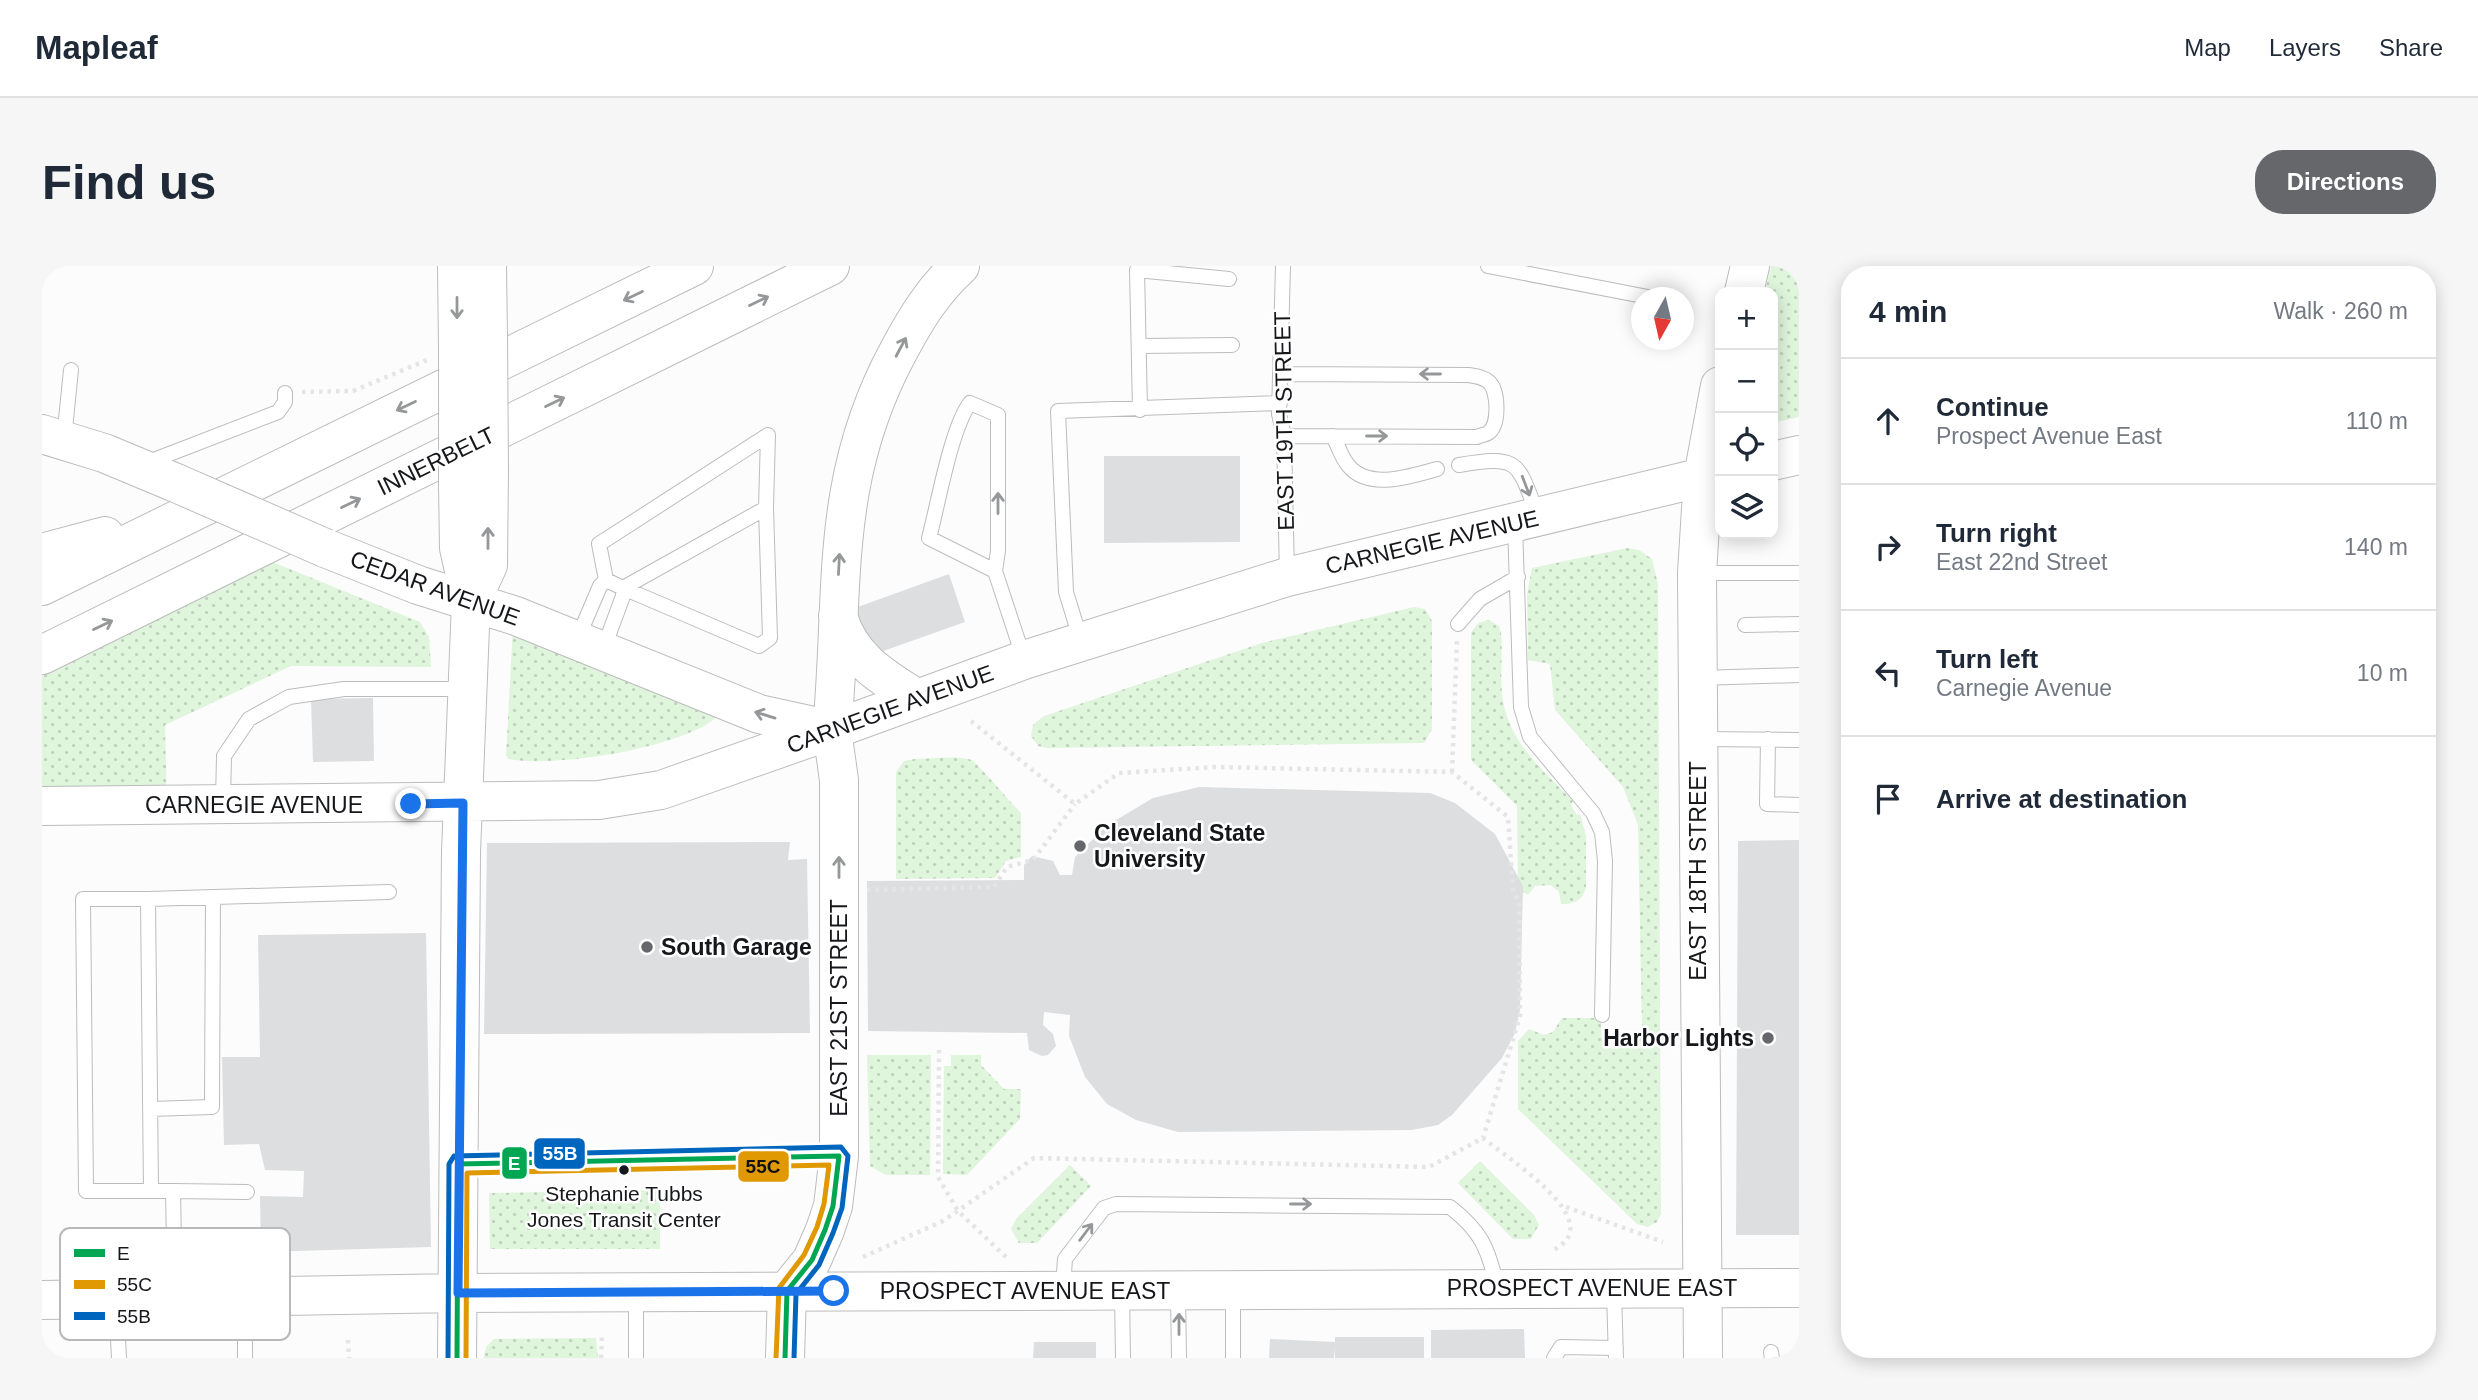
<!DOCTYPE html>
<meta charset="utf-8">
<style>
:root{--surface:#fff;--page:#f6f6f7;--text:#1f2937;--muted:#747a83;--line:#e0e1e3;--accent:#66676a}
body{margin:0;font-family:Arial,sans-serif;background:var(--page);color:var(--text)}
.controls{position:absolute;right:21px;top:21px;display:grid;overflow:hidden;border-radius:14px;box-shadow:0 4px 18px #0003}
.controls button{width:63px;height:63px;display:grid;place-items:center;padding:0;border:0;border-bottom:2px solid var(--line);background:var(--surface);color:var(--text);font:35px sans-serif}
.compass{position:absolute;left:1589px;top:21px;width:63px;height:63px;border-radius:50%;background:var(--surface);box-shadow:0 4px 18px #0003;rotate:188deg}
.stop{position:absolute;width:21px;height:21px;margin:-16px;border:5px solid #1a73e8;border-radius:50%;background:#fff}
.stop.end{background:#1a73e8;border-color:#fff;box-shadow:0 2px 7px #0008}
.list{margin:0;padding:0;list-style:none}
h2{display:flex;justify-content:space-between;align-items:center;height:91px;margin:0;padding:0 28px;font-size:30px}
h2 small{font-size:23px;font-weight:400;color:var(--muted)}
.list li{display:grid;grid-template-columns:46px 1fr auto;gap:21px;align-items:center;box-sizing:border-box;height:126px;padding:0 28px;border-top:2px solid var(--line)}
.list b{display:block;font-size:26px;white-space:nowrap}
.list p{margin:0;font-size:23px;white-space:nowrap;color:var(--muted)}
.list em{font-size:23px;font-style:normal;color:var(--muted)}
.icon{flex:none;width:38px;height:38px;fill:none;stroke:currentColor;stroke-width:2;stroke-linecap:round;stroke-linejoin:round}
.map{position:relative;flex:none;width:1757px;height:1092px;overflow:hidden;border-radius:28px}
header{display:flex;align-items:center;gap:42px;box-sizing:border-box;height:98px;padding:0 35px;background:var(--surface);border-bottom:2px solid var(--line)}
header strong{font-size:33px}
nav{display:flex;gap:38px;margin-inline-start:auto;font-size:24px}
.intro{display:flex;align-items:center;justify-content:space-between;box-sizing:border-box;height:168px;padding:0 42px}
h1{margin:0;font-size:49px}
.button{padding:18px 32px;border-radius:28px;background:var(--accent);color:#fff;font-size:24px;font-weight:700}
main{display:flex;gap:42px;padding:0 42px}
aside{flex:1;background:var(--surface);border-radius:28px;box-shadow:0 4px 18px #0003}
.map>svg:first-child{display:block}
.grass{fill:url(#grass-dots)}
.building{fill:#dddedf}
.lines{fill:none;stroke-linecap:round;stroke-linejoin:round}
.lane-casing{stroke:#bcbcbe;stroke-width:16}
.secondary-casing{stroke:#bcbcbe;stroke-width:40}
.primary-casing{stroke:#bcbcbe;stroke-width:40}
.highway-casing{stroke:#bcbcbe;stroke-width:40}
.path{stroke:#e5e5e6;stroke-width:4.5;stroke-dasharray:3.5 5;stroke-linecap:butt}
.lane{stroke:#fff;stroke-width:14}
.secondary{stroke:#fff;stroke-width:38}
.primary{stroke:#fff;stroke-width:38}
.highway{stroke:#fff;stroke-width:38}
.secondary-bridge-casing{stroke:#bcbcbe;stroke-width:40;stroke-linecap:butt}
.secondary-bridge{stroke:#fff;stroke-width:38}
.bus-1-casing{stroke:#fff;stroke-width:10}
.bus-2-casing{stroke:#fff;stroke-width:10}
.bus-3-casing{stroke:#fff;stroke-width:10}
.bus-1{stroke:#00a651;stroke-width:5}
.bus-2{stroke:#e09803;stroke-width:5}
.bus-3{stroke:#0065bd;stroke-width:5}
.oneway{stroke:#969798}
.route{stroke:#1a73e8;stroke-width:9}
.poi-dot{fill:#66676a;stroke:#fff;stroke-width:2.5}
.bus-dot{fill:#16171b;stroke:#fff;stroke-width:2.5}
.labels{text-anchor:middle;dominant-baseline:central;stroke-width:5;stroke-linejoin:round;paint-order:stroke}
.bus-label{font-size:21px;fill:#16171b;stroke:#fff}
.street-label{font-size:23px;fill:#16171b;stroke:#fff}
.poi-label{font-size:23px;font-weight:bold;fill:#16171b;stroke:#fff;text-anchor:start}
.key{fill:#fff;stroke:#b9b9bb;stroke-width:2}
.key-label{font-size:19px;fill:#16171b}
.line-badge{stroke:#fff;stroke-width:2.5}
.badge-label{font-size:19px;text-anchor:middle;font-weight:bold;fill:#fff}
.pale-badge-label{font-size:19px;text-anchor:middle;font-weight:bold;fill:#111}
</style>
<header>
<strong>Mapleaf</strong>
<nav><a>Map</a><a>Layers</a><a>Share</a></nav>
</header>
<div class="intro"><h1>Find us</h1><a class="button">Directions</a></div>
<main>
<div class="map">
<svg width="1757" height="1092" viewBox="0 0 1757 1092">
<defs>
<pattern id="grass-dots" width="8" height="8" patternUnits="userSpaceOnUse" patternTransform="scale(1.75)"><rect width="8" height="8" fill="#dff5dc"/><path d="M2 2h.1M6 6h.1" fill="none" stroke="#bfd1bc" stroke-width="1.8" stroke-linecap="round"/></pattern>
</defs>
<rect width="100%" height="100%" fill="#fcfcfc"/>
<path class="grass" d="M1729,0H1757V151L1731,157V26H1723Z
M1585,282L1597,284L1610,293L1616,318L1619,948L1615,956L1606,961L1595,958L1476,843V775L1487,763L1502,769L1511,766L1520,752H1558C1561,764 1555,777 1570,783L1589,779L1600,765L1596,559L1581,521L1513,444L1508,398L1486,394L1485,328L1490,302Z
M208,287L378,356L387,371L389,401L249,400L123,459L125,539L0,540V389Z
M1372,341L1383,343L1390,355V463L1382,477L1005,482L996,480L989,470L991,459L1002,450L1220,377Z
M1447,354L1457,360L1459,367C1461,387 1458,408 1460,428C1465,475 1500,503 1531,535L1529,539L1535,549L1538,548L1544,570V621C1541,634 1532,639 1519,638L1517,626L1509,619L1493,620L1486,629L1476,623L1475,540L1429,494V367L1436,357Z
M471,360L676,450C642,482 512,502 467,493L464,490Z
M873,493C890,493 913,489 930,494C934,496 971,539 979,547V591L964,595L953,612L854,613V506L862,495Z
M825,789H889L888,909H844L828,900Z
M909,789H939V799L962,823H979L978,853L925,909L901,908L902,800H909Z
M1438,895L1492,949L1497,959L1489,973H1471L1416,917Z
M1028,899L1049,920L995,977H977L969,963L974,953Z
M618,924V983H448L447,927Z
M554,1072L556,1092H442L444,1081L452,1073Z"/>
<path class="building" d="M1062,190H1198V276L1062,277Z
M907,308L923,356L830,389L813,342Z
M331,432L332,495L271,496L269,433Z
M1157,521L1388,527L1413,537L1453,568L1481,620L1478,744L1473,767L1460,792L1410,849L1396,859L1370,864L1136,866L1094,854L1065,838L1043,811L1027,770L1028,749L1002,746L1001,759L1011,768L1014,780L1006,789L1000,790L987,784L985,767L826,765L825,615L982,614V599L990,590L1011,595L1018,609H1030L1033,591L1064,560L1111,532Z
M1757,574V969H1694L1696,575Z
M748,576L746,594L765,593L768,767L442,768L445,577Z
M384,667L389,981L219,986L218,930L261,931L262,905L223,904L217,878L182,879L180,791H218L216,669Z
M1482,1063L1483,1092H1389V1064Z
M1293,1071H1382V1092H1293L1292,1081V1092H1227L1228,1073L1293,1076Z
M992,1076H1054V1092H991Z"/>
<g class="lines">
<defs>
<path id="lane" d="M1241,0L1237,148L1242,170L1245,309
M1446,0L1611,32
M1097,80L1190,79
M1239,108L1426,109C1434,110 1442,111 1448,117C1456,126 1458,159 1446,167C1443,169 1439,169 1435,171L1242,170
M1098,144L1095,4L1187,13
M1291,170C1296,179 1299,191 1306,199C1326,225 1369,210 1395,203
M22,173L29,104
M104,197L236,146L243,136V127
M1417,199C1478,189 1475,195 1496,250
M1473,259L1479,441L1488,471L1551,547L1560,566L1563,595L1560,749
M953,305L887,272C896,239 909,162 928,137L956,149V285L953,305L982,393
M1656,307H1757
M564,314L557,278L726,169L724,242L581,322
M581,322L717,380L728,372L724,242
M1416,358L1438,333L1476,311
M1703,359L1757,358
M535,374L558,320L564,314L581,322V330L561,384
M1039,375L1024,326L1016,145L1238,137
M1657,412L1757,409
M1657,473L1757,474
M1726,473L1725,538L1757,539
M181,535L182,490L207,453L247,431L302,423H423
M106,633L347,626
M108,843L170,841L171,631
M416,898L795,890
M109,925L106,633H41L44,925H131L133,1030
M131,925L205,926
M1021,1022L1023,993L1062,942L1074,938L1408,941C1439,965 1446,982 1455,1020
M1572,1026L1574,1092
M1080,1027L1081,1092
M1136,1027L1137,1092
M74,1034L77,1092
M1729,1086L1730,1092
M203,1092V1032
M594,1092V1027
M1191,1092V1025
M1512,1092L1519,1081L1574,1082"/>
<path id="secondary" d="M415,0L416,83
M445,0L446,69
M0,168L62,187L134,217
M283,282L376,319L474,350L717,448L790,464
M429,336L446,299L447,205
M0,540L557,534L619,524L790,464
M0,1034L416,1027L1757,1022
M415,1092L419,586L429,336L417,282L416,219
M743,1092L745,1025L770,994L783,964L791,940L797,890V514L790,464
M1661,1092L1655,307L1661,211"/>
<path id="primary" d="M1702,26L1708,0
M1731,195L1757,189
M1661,211L1678,120
M790,464L982,394L1245,311L1678,207"/>
<path id="highway" d="M0,287L63,270
M0,320L652,0
M796,350C807,391 840,411 874,432
M0,389L788,0
M790,464C803,324 786,216 856,86C873,54 891,24 918,0"/>
</defs>
<use href="#lane" class="lane-casing"/>
<use href="#secondary" class="secondary-casing"/>
<use href="#primary" class="primary-casing"/>
<use href="#highway" class="highway-casing"/>
<path class="path" d="M260,126L311,125L385,94
M929,455L1033,538L1077,507L1172,501L1410,506L1466,551L1471,626L1477,635L1478,750L1441,872
M1410,506L1415,374
M825,624L952,621L965,601L991,594L1033,538
M897,784L896,911L916,945L966,993
M1524,941L1621,976
M821,991L901,955L992,892L1387,901L1441,872C1465,892 1569,957 1511,984
M306,1074L307,1092
M559,1092L560,1070"/>
<use href="#lane" class="lane"/>
<use href="#secondary" class="secondary"/>
<use href="#primary" class="primary"/>
<use href="#highway" class="highway"/>
<defs>
<path id="secondary-bridge" d="M446,69L447,205
M416,83V219
M134,217L283,282"/>
</defs>
<use href="#secondary-bridge" class="secondary-bridge-casing"/>
<use href="#secondary-bridge" class="secondary-bridge"/>
<defs>
<path id="bus-1" d="M415,1092L416,898L797,890L791,940L783,964L770,994L745,1025L743,1092"/>
<path id="bus-2" d="M424,1092L425,907L787,899L782,938L775,961L762,989L737,1022L734,1092"/>
<path id="bus-3" d="M406,1092L407,898L412,890L799,881L806,890L800,942L791,967L777,999L754,1028L752,1092"/>
</defs>
<use href="#bus-1" class="bus-1-casing"/>
<use href="#bus-2" class="bus-2-casing"/>
<use href="#bus-3" class="bus-3-casing"/>
<use href="#bus-1" class="bus-1"/>
<use href="#bus-2" class="bus-2"/>
<use href="#bus-3" class="bus-3"/>
</g>
<defs><path id="oneway-shaft" d="M-6 0H5M1.5-3L5.5 0L1.5 3" fill="none" stroke-width="1.6" stroke-linecap="round" stroke-linejoin="round" transform="scale(1.75)"/></defs>
<g class="oneway">
<use href="#oneway-shaft" transform="translate(591 30) rotate(154)"/>
<use href="#oneway-shaft" transform="translate(717 35) rotate(-26)"/>
<use href="#oneway-shaft" transform="translate(415 42) rotate(90)"/>
<use href="#oneway-shaft" transform="translate(859 81) rotate(-62)"/>
<use href="#oneway-shaft" transform="translate(1388 108) rotate(-180)"/>
<use href="#oneway-shaft" transform="translate(513 136) rotate(-26)"/>
<use href="#oneway-shaft" transform="translate(364 140) rotate(154)"/>
<use href="#oneway-shaft" transform="translate(1335 170)"/>
<use href="#oneway-shaft" transform="translate(1484 220) rotate(69)"/>
<use href="#oneway-shaft" transform="translate(309 237) rotate(-26)"/>
<use href="#oneway-shaft" transform="translate(956 237) rotate(-90)"/>
<use href="#oneway-shaft" transform="translate(446 272) rotate(-90)"/>
<use href="#oneway-shaft" transform="translate(797 298) rotate(-87)"/>
<use href="#oneway-shaft" transform="translate(61 359) rotate(-26)"/>
<use href="#oneway-shaft" transform="translate(723 449) rotate(-163)"/>
<use href="#oneway-shaft" transform="translate(797 601) rotate(-90)"/>
<use href="#oneway-shaft" transform="translate(1259 938)"/>
<use href="#oneway-shaft" transform="translate(1044 966) rotate(-53)"/>
<use href="#oneway-shaft" transform="translate(1137 1058) rotate(-90)"/>
</g>
<g class="lines">
<path class="route" d="M369,538L421,537L416,1027L792,1025"/>
</g>
<g class="poi-dot">
<circle cx="1038" cy="580" r="7"/>
<circle cx="605" cy="681" r="7"/>
<circle cx="1726" cy="772" r="7"/>
</g>
<circle class="bus-dot" cx="582" cy="904" r="6"/>
<g class="labels">
<g class="bus-label">
<text x="582" y="927">Stephanie Tubbs<tspan x="582" dy="26">Jones Transit Center</tspan></text>
</g>
<g class="street-label">
<text transform="translate(1242 155) rotate(-91)">EAST 19TH STREET</text>
<text transform="translate(394 195) rotate(-26)">INNERBELT</text>
<text transform="translate(1390 276) rotate(-13)">CARNEGIE AVENUE</text>
<text transform="translate(393 322) rotate(20)">CEDAR AVENUE</text>
<text transform="translate(848 443) rotate(-20)">CARNEGIE AVENUE</text>
<text x="212" y="539">CARNEGIE AVENUE</text>
<text transform="translate(1656 605) rotate(-90)">EAST 18TH STREET</text>
<text transform="translate(797 742) rotate(-90)">EAST 21ST STREET</text>
<text x="1550" y="1022">PROSPECT AVENUE EAST</text>
<text x="983" y="1025">PROSPECT AVENUE EAST</text>
</g>
<g class="poi-label">
<text x="1052" y="567">Cleveland State<tspan x="1052" dy="26">University</tspan></text>
<text x="619" y="681">South Garage</text>
<text x="1712" y="772" text-anchor="end">Harbor Lights</text>
</g>
</g>
<rect x="18" y="962" width="230" height="112" rx="10" class="key"/>
<rect x="32" y="983" width="31" height="8" fill="#00a651"/>
<rect x="32" y="1014" width="31" height="9" fill="#e09803"/>
<rect x="32" y="1046" width="31" height="8" fill="#0065bd"/>
<g class="key-label">
<text x="75" y="994">E</text>
<text x="75" y="1025">55C</text>
<text x="75" y="1057">55B</text>
</g>
<g class="line-badge">
<rect x="491" y="871" width="53" height="33" rx="7" fill="#0065bd"/>
<rect x="459" y="880" width="27" height="34" rx="7" fill="#00a651"/>
<rect x="695" y="884" width="53" height="33" rx="7" fill="#e09803"/>
</g>
<g class="badge-label">
<text x="518" y="894">55B</text>
<text x="472" y="904">E</text>
</g>
<g class="pale-badge-label">
<text x="721" y="907">55C</text>
</g>
</svg>
<div class="controls">
<button>+</button>
<button>−</button>
<button><svg class="icon" aria-label="locate" viewBox="0 0 24 24"><circle cx="12" cy="12" r="6"/><path d="M12 2v4M12 18v4M2 12h4M18 12h4"/></svg></button>
<button><svg class="icon" aria-label="layers" viewBox="0 0 24 24"><path d="M12 4l9 5-9 5-9-5zM3 14l9 5 9-5"/></svg></button>
</div>
<svg class="compass" viewBox="-18 -18 36 36"><path d="M0-13l5 13h-10z" fill="#e53935"/><path d="M0 13l5-13h-10z" fill="#747a83"/></svg>
<div class="stop" style="left:792px;top:1025px"></div>
<div class="stop end" style="left:369px;top:538px"></div>
</div>
<aside>
<h2>4 min<small>Walk · 260 m</small></h2>
<ul class="list">
<li><svg class="icon" aria-label="ahead" viewBox="0 0 24 24"><path d="M12 20V5M6 11l6-6 6 6"/></svg><div><b>Continue</b><p>Prospect Avenue East</p></div><em>110 m</em></li>
<li><svg class="icon" aria-label="right" viewBox="0 0 24 24"><path d="M7 20v-9h11M14 6l5 5-5 5"/></svg><div><b>Turn right</b><p>East 22nd Street</p></div><em>140 m</em></li>
<li><svg class="icon" aria-label="left" viewBox="0 0 24 24"><path d="M17 20v-9H6M10 6l-5 5 5 5"/></svg><div><b>Turn left</b><p>Carnegie Avenue</p></div><em>10 m</em></li>
<li><svg class="icon" aria-label="arrive" viewBox="0 0 24 24"><path d="M6 21V4h12l-3 4 3 4H6"/></svg><div><b>Arrive at destination</b></div></li>
</ul>
</aside>
</main>
